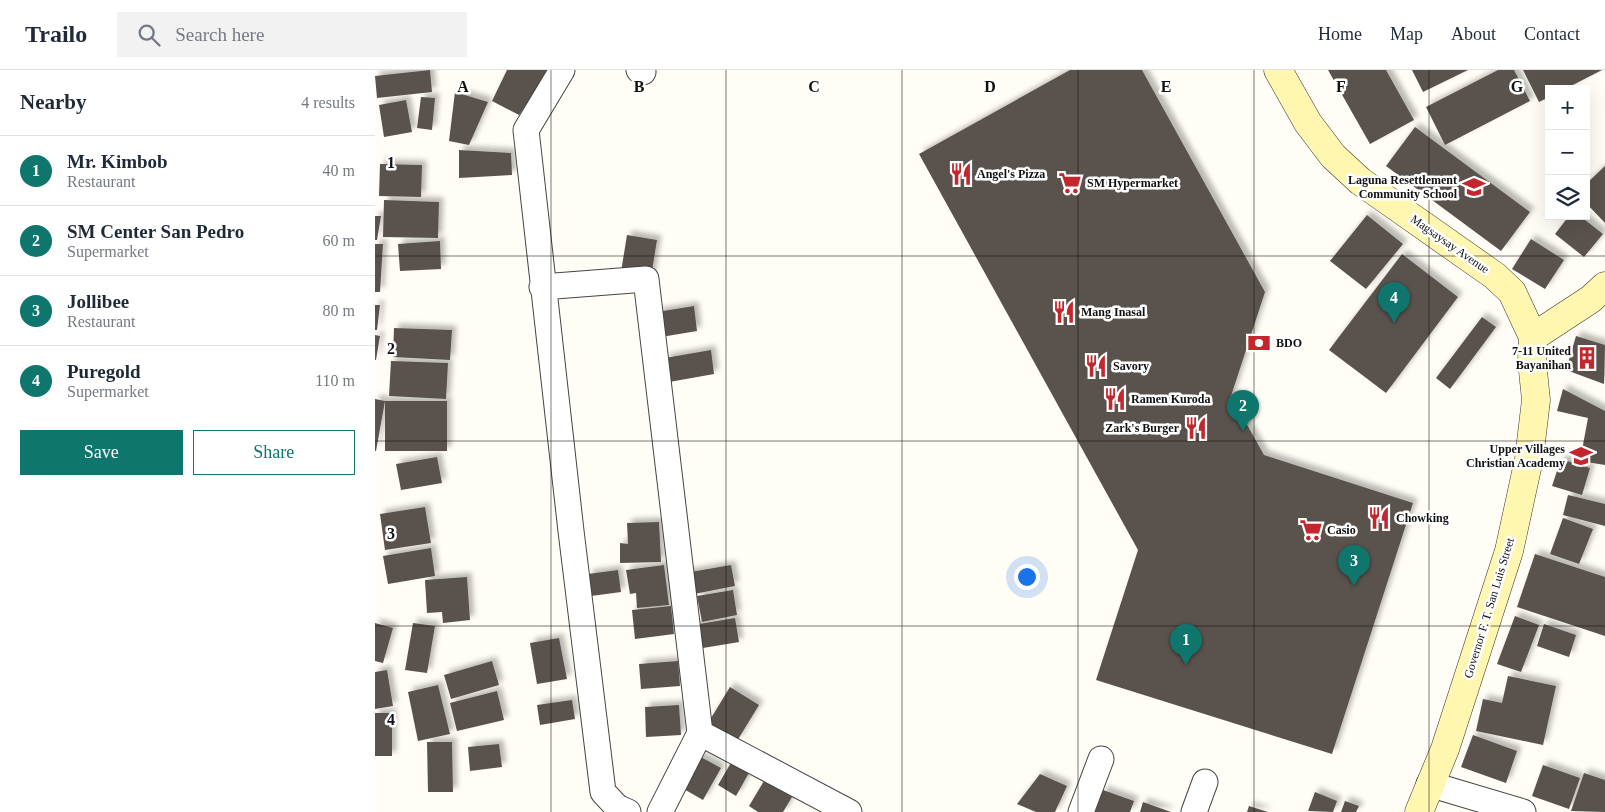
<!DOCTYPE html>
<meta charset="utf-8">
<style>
:root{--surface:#fff;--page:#f2f2f3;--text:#1f2937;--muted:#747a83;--line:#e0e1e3;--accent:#0f766e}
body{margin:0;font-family:"Times New Roman",serif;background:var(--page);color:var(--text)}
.controls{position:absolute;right:15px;top:15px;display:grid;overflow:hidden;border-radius:0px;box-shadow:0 5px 20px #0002}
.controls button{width:45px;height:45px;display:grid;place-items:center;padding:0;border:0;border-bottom:1px solid var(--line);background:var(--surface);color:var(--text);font:25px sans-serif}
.you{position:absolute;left:651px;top:506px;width:18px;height:18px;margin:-12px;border:4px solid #fff;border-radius:50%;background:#1a73e8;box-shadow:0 0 0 8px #1a73e833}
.badge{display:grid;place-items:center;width:32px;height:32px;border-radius:50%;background:var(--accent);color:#fff;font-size:16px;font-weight:700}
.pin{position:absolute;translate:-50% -41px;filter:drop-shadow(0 1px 2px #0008)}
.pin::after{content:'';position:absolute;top:26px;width:18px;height:15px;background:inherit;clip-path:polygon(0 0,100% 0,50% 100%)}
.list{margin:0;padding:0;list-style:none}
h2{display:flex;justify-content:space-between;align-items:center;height:65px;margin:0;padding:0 20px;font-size:21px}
h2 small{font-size:16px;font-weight:400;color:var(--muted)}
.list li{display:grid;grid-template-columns:32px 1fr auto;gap:15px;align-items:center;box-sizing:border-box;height:70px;padding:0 20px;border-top:1px solid var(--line)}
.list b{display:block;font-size:19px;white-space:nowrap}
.list p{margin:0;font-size:16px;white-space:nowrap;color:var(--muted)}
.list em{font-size:16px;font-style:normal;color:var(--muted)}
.actions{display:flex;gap:10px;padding:15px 20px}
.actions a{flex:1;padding:11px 0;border:1px solid var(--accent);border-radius:0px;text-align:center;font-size:18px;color:var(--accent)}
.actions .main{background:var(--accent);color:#fff}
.icon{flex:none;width:28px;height:28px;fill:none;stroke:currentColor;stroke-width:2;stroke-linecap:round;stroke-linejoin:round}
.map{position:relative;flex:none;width:1230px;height:742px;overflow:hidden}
header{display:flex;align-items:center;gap:30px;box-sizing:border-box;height:70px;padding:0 25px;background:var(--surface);border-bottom:1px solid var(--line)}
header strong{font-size:24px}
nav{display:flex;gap:28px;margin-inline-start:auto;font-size:18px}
.search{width:350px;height:45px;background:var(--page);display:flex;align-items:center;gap:12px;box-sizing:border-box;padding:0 18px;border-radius:0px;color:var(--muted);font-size:19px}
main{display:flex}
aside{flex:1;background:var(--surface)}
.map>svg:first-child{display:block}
.building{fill:#5a524d;filter:url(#shadow)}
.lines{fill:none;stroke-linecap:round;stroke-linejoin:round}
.street-casing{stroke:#444;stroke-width:27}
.secondary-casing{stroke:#333;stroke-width:29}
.street{stroke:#fff;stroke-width:25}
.secondary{stroke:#fff6b0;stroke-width:28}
.grid{fill:none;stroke:#111;stroke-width:1;stroke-opacity:0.55}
.labels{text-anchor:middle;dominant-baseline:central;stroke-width:5;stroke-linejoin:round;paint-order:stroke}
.poi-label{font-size:12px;font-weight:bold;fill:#111;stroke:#fff;text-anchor:start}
.street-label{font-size:12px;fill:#111;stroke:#fff}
.grid-label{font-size:16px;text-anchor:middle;font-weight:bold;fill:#111;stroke:#fff;stroke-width:5;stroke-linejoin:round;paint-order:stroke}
</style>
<header>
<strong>Trailo</strong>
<div class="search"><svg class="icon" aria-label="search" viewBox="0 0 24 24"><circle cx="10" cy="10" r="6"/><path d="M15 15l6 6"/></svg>Search here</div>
<nav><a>Home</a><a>Map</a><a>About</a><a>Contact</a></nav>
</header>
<main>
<aside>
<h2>Nearby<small>4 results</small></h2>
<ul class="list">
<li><span class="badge">1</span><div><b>Mr. Kimbob</b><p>Restaurant</p></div><em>40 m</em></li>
<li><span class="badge">2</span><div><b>SM Center San Pedro</b><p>Supermarket</p></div><em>60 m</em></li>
<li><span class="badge">3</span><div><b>Jollibee</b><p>Restaurant</p></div><em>80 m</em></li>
<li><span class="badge">4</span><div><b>Puregold</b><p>Supermarket</p></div><em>110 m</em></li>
</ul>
<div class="actions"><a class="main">Save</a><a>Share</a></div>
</aside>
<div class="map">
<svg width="1230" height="742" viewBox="0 0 1230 742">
<defs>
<filter id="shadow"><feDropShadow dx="4.5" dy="-4.5" stdDeviation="2.5" flood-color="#0004"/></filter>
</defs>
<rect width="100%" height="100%" fill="#fffdf5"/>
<path class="building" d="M55,0L57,22L2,28L0,6Z
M132,0H175L144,45L117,31Z
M695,0H767L890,222L856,326L889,385L1038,433L957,684L721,610L763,480L544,84Z
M953,0H1011L1039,50L995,74Z
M1037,0H1093L1048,22Z
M1123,0H1139L1155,31L1070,75L1051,37Z
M1148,0H1227L1190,19H1174V27L1164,32Z
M80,22L113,32L94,75L74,71Z
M46,27L60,28L57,60L42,58Z
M31,30L37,62L9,67L4,35Z
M1040,57L1155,142L1126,181L1011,96Z
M84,80L136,83L137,105L84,108Z
M5,94L47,95L46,127L4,126Z
M1230,96V153L1211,133V114Z
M9,130L64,132L63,168L8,167Z
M992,145L1028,174L991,219L955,191Z
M0,146H6L2,170H0Z
M1194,146H1205L1228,164L1209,187L1180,164Z
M252,165L282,170L276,207L246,202Z
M1156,169L1189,190L1170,219L1137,199Z
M65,171L66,199L25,201L23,174Z
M0,174H8L5,222H0Z
M1027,184L1083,227L1011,323L954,280Z
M0,235H5L2,260H0Z
M319,236L322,261L286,267L282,242Z
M1107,247L1121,257L1075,319L1061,308Z
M19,258L77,260L75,290L18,287Z
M0,265L5,266L1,290H0Z
M1201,266L1230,275L1229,314L1191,300Z
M336,280L339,304L294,312L290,288Z
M16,291L73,293L71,329L14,326Z
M1188,319L1230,341V395L1205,391L1213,348L1182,341Z
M0,329L10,331L1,381H0Z
M10,331H72V381H10Z
M62,387L67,413L26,420L21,394Z
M1186,389L1215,398L1207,425L1177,416Z
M1193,425L1230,434V456L1188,445Z
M50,437L56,473L10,480L5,444Z
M1188,448L1218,459L1204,494L1175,484Z
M284,452L286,492L245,493V473L253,474L252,453Z
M56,478L60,506L13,514L8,486Z
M1160,484L1230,507V566L1142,537Z
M289,495L294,535L262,538L261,523L255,524L251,500Z
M356,495L360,516L314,525L310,503Z
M243,500L246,522L216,526L213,504Z
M92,507L95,550L68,553L67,542L52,543L50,510Z
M358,520L362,545L327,552L322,526Z
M296,536L299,564L260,569L257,540Z
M1140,546L1164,555L1146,602L1122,594Z
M360,548L364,572L322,579L318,555Z
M0,553L18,558L8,593L0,591Z
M38,553L60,556L52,603L30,600Z
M1169,554L1201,565L1194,587L1162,576Z
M184,568L192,609L162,614L155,573Z
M117,591L124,615L76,629L69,605Z
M303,591L305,616L266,619L264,594Z
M12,600L18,636L0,639V602Z
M1133,606L1181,616L1168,675L1101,661L1108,629L1127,633Z
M63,615L75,664L43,671L33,622Z
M355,617L384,635L362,671L333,653Z
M122,621L129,650L82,661L75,633Z
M197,630L200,649L165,655L162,635Z
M304,635L306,665L271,667L270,637Z
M0,643H17V686H0Z
M1098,665L1142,681L1131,713L1086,697Z
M52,672H77L78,722H53Z
M124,674L127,697L95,701L93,677Z
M324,686L346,698L328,730L307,718Z
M357,691L375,701L361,726L343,715Z
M1168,695L1205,708L1194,739L1157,726Z
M1209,703L1230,710V742L1196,741Z
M665,704L692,716L680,742H661L642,734Z
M389,711L417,727L408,742H383L374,736Z
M728,720L759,731L755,742H720Z
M940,722L962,731L958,742L933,741Z
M970,731L984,736L981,742H966Z
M768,732L796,742H765Z
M874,736L893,742H872Z"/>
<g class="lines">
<defs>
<path id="street" d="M187,0L151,60L196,461L228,722L242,737L253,742
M264,0L268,2
M167,217L271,209L325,663L474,742
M1054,714L1148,742
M285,742L325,663
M706,742L726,689
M819,742L830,712"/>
<path id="secondary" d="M903,0L933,53L958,86L985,111L1120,206L1137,222L1158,267L1157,291L1161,330L1154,389L1134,481L1070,679L1044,742
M1158,267L1216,229L1230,216"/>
</defs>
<use href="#street" class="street-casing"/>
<use href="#secondary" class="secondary-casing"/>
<use href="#street" class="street"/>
<use href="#secondary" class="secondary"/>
</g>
<path class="grid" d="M176,0V742M351,0V742M527,0V742M703,0V742M879,0V742M1054,0V742M0,186H1230M0,371H1230M0,556H1230"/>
<defs>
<symbol id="restaurant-bare" viewBox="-9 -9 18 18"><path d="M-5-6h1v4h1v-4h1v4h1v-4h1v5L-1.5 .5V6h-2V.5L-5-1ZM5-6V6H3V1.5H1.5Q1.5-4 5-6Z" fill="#c4262e" stroke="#fff" stroke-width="2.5" paint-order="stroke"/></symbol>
<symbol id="supermarket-bare" viewBox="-9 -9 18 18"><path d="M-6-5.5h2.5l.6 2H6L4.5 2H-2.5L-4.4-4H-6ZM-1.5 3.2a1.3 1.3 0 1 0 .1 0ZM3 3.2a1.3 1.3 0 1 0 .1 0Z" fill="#c4262e" stroke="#fff" stroke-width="2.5" paint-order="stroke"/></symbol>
<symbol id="school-bare" viewBox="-9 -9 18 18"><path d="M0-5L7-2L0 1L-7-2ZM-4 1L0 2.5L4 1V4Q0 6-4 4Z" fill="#c4262e" stroke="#fff" stroke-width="2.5" paint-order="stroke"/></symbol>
<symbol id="bank-bare" viewBox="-9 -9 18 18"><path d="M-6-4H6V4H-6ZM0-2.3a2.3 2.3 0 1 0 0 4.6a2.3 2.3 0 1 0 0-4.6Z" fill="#c4262e" stroke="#fff" stroke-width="2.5" paint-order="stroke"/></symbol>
<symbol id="building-bare" viewBox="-9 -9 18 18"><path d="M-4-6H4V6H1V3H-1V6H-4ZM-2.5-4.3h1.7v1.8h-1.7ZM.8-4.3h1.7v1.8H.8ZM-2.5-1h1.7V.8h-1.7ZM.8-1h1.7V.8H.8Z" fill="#c4262e" stroke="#fff" stroke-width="2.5" paint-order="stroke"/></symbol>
</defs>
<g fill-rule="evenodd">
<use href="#restaurant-bare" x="570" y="88" width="32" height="32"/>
<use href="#supermarket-bare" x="679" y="97" width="32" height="32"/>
<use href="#school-bare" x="1083" y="101" width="32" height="32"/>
<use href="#restaurant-bare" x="673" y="226" width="32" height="32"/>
<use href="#bank-bare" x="868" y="257" width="32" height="32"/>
<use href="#building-bare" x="1196" y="272" width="32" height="32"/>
<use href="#restaurant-bare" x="705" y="280" width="32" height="32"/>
<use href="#restaurant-bare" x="724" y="313" width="32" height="32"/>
<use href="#restaurant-bare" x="805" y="342" width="32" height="32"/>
<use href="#school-bare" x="1190" y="370" width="32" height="32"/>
<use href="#restaurant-bare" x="988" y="432" width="32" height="32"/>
<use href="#supermarket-bare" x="920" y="444" width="32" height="32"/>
</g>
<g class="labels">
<g class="poi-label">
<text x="602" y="104">Angel's Pizza</text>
<text x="1082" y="110" text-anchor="end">Laguna Resettlement<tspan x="1082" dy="14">Community School</tspan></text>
<text x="712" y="113">SM Hypermarket</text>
<text x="706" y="242">Mang Inasal</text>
<text x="901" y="273">BDO</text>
<text x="1196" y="281" text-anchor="end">7-11 United<tspan x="1196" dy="14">Bayanihan</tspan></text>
<text x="738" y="296">Savory</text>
<text x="756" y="329">Ramen Kuroda</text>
<text x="804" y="358" text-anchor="end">Zark's Burger</text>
<text x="1190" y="379" text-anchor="end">Upper Villages<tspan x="1190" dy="14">Christian Academy</tspan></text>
<text x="1021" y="448">Chowking</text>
<text x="952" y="460">Casio</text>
</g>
<g class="street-label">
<text transform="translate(1075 174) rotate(35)">Magsaysay Avenue</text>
<text transform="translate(1114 538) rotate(-73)">Governor F. T. San Luis Street</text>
</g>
</g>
<g class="grid-label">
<text x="88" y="22">A</text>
<text x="264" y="22">B</text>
<text x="439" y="22">C</text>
<text x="615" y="22">D</text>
<text x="791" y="22">E</text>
<text x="966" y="22">F</text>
<text x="1142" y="22">G</text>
<text x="16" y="98">1</text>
<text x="16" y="284">2</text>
<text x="16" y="469">3</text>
<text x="16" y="655">4</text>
</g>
</svg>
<div class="controls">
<button>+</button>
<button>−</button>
<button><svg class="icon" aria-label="layers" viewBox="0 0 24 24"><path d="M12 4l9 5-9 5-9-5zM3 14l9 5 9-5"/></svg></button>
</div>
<div class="you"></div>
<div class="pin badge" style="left:811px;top:595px">1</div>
<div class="pin badge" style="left:868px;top:361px">2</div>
<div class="pin badge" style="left:979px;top:516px">3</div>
<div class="pin badge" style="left:1019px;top:253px">4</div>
</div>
</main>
